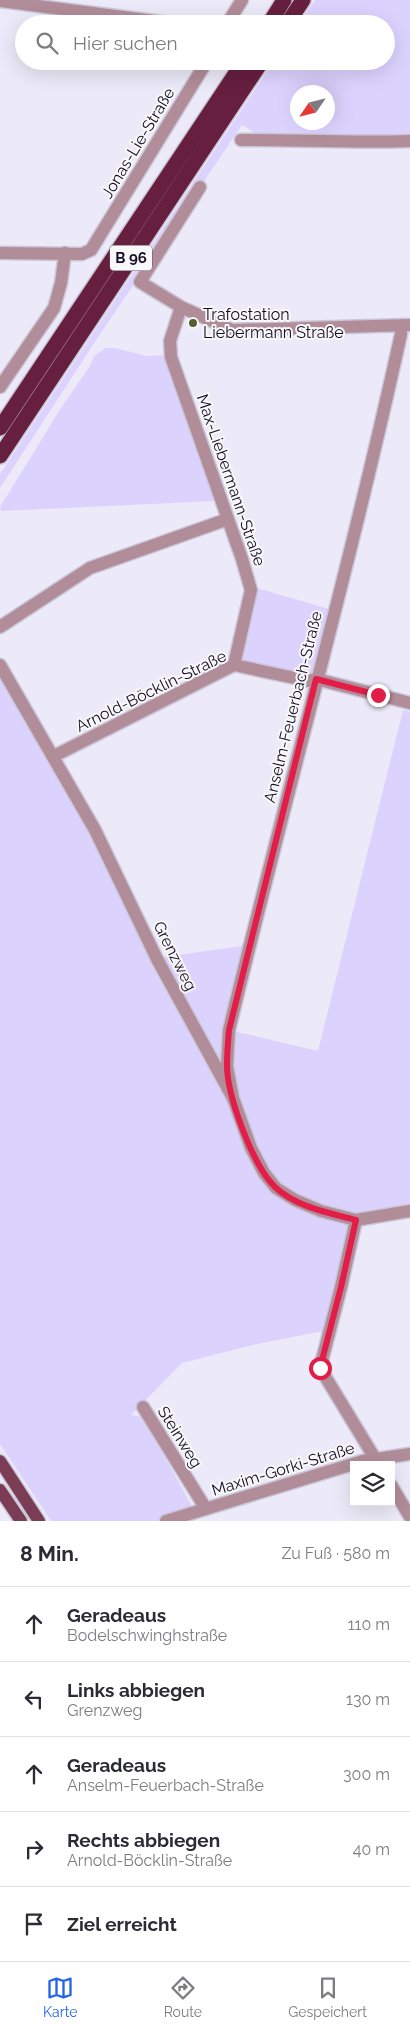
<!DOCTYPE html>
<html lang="de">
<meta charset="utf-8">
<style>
:root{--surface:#fff;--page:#f7f7f7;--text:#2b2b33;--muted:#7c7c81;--line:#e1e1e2;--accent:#2563eb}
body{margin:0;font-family:Raleway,sans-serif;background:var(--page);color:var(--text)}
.controls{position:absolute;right:15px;bottom:15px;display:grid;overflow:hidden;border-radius:0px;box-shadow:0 5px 20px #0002}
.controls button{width:45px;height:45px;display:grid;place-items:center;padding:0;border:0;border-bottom:1px solid var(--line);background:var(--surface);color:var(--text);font:25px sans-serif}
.compass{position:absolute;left:290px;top:85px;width:45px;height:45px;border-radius:50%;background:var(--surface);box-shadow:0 5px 20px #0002;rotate:235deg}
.stop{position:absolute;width:15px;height:15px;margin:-11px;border:4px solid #e11d48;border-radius:50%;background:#fff}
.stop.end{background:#e11d48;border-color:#fff;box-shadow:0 1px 5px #0008}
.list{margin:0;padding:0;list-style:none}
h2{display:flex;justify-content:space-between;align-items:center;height:65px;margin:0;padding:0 20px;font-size:21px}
h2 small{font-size:16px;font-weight:400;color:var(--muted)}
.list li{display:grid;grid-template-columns:32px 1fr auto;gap:15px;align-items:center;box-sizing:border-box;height:75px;padding:0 20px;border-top:1px solid var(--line)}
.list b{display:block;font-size:19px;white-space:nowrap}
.list p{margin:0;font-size:16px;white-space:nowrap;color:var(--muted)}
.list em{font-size:16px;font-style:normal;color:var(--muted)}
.icon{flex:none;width:28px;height:28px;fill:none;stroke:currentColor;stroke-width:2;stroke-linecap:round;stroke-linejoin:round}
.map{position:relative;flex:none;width:410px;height:1521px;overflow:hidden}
.search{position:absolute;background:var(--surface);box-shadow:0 5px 20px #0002;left:15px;right:15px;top:15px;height:55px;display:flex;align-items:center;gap:12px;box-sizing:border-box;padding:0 18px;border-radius:28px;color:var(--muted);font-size:19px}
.sheet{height:440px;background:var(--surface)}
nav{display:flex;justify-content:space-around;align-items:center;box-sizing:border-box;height:70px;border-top:1px solid var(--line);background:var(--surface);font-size:14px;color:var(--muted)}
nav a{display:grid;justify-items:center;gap:2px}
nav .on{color:var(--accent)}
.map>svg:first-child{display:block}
.green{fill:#dcd2fe;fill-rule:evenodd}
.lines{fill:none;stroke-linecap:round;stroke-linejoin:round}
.minor-casing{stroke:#cac6d7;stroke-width:15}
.major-casing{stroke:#cac6d7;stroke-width:15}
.highway-casing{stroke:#cac6d7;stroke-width:18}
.minor{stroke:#b18c99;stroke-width:12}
.major{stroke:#7b3d56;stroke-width:12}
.highway{stroke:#661f3f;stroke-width:15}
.route{stroke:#e11d48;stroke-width:6}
.poi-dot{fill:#575e2d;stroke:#f8f8f8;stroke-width:2}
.labels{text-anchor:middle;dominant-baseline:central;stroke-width:4;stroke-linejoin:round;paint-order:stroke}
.shield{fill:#f8f8f8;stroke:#595366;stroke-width:1}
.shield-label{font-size:15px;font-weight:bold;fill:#150c27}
.street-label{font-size:16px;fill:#150c27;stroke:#f8f8f8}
.poi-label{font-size:16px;fill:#150c27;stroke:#f8f8f8;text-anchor:start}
</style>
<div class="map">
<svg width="410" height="1521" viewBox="0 0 410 1521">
<rect width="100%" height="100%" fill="#ece9f8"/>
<path class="green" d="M315,0H410V136L359,137L255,133L242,125L98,337L0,488V474L274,61H386V24H299ZM298,92H328V122H298Z
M106,348H115L146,356L168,355L215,501L1,511L0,507L61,408L90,366L94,356Z
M253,587L329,609L312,675L237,661Z
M0,665L157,958L249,945L229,1030L318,1051L403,710L410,712V1211L356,1220L329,1330L257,1344L182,1363L131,1415L143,1417L195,1512L166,1521H51L0,1444Z"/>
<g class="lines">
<defs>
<path id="minor" d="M0,1L177,24
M227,24L242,0
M241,140C297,140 354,143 410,141
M200,187L140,282L181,307L232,330L410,325
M0,253L82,254L91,250L207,61
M181,307L170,341L171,357L242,559L251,590L234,665
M0,387L54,308L61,283L65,253
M0,627L90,568L228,519
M0,665L95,830L157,959L233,1098L251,1148L264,1173L276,1188L295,1200L321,1211L356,1220L410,1211
M54,756L234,665L309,681L316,679L410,703
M233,1098L227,1066L229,1030C285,798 350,567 401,334V325
M356,1220L341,1287L320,1368L379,1465
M143,1407L206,1509
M391,1485L410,1517
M166,1521L363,1461L410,1454"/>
<path id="major" d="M0,1461L39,1521
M0,1490L21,1521"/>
<path id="highway" d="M269,24L284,0
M287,24L303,0
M0,428L244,61
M0,456L262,61"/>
</defs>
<use href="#minor" class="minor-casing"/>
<use href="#major" class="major-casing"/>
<use href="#highway" class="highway-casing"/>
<use href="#minor" class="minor"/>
<use href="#major" class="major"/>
<use href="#highway" class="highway"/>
</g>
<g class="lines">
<path class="route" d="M320,1368L341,1287L356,1220C329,1213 296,1207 275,1187C253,1166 227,1096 227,1065C227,1053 228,1042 229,1030L316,679L378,695"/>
</g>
<circle class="poi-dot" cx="193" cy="323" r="5"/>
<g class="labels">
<rect class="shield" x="110" y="245.5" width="42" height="25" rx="4"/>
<g class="shield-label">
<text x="131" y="258">B 96</text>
</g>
<g class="street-label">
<text transform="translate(138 143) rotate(-59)">Jonas-Lie-Straße</text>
<text transform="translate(231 480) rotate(71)">Max-Liebermann-Straße</text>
<text transform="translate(151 691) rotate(-26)">Arnold-Böcklin-Straße</text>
<text transform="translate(293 707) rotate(-76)">Anselm-Feuerbach-Straße</text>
<text transform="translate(175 956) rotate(63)">Grenzweg</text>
<text transform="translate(180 1437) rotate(58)">Steinweg</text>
<text transform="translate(283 1469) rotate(-17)">Maxim-Gorki-Straße</text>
</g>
<g class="poi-label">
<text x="203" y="314">Trafostation<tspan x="203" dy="18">Liebermann Straße</tspan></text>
</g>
</g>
</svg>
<div class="controls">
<button><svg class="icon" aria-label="layers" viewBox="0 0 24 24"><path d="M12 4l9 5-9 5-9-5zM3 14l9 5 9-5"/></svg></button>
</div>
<svg class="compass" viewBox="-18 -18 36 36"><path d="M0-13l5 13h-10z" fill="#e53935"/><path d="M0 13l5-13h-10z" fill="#7c7c81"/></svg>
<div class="stop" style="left:320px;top:1368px"></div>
<div class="stop end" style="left:378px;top:695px"></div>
<div class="search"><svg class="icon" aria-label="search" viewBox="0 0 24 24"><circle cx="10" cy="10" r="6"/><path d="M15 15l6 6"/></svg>Hier suchen</div>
</div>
<section class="sheet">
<h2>8 Min.<small>Zu Fuß · 580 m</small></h2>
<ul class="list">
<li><svg class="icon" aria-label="ahead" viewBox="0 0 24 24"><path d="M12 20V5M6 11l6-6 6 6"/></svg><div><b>Geradeaus</b><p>Bodelschwinghstraße</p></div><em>110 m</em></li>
<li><svg class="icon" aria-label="left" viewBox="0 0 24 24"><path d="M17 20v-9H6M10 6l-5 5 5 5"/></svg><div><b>Links abbiegen</b><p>Grenzweg</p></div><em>130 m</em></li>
<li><svg class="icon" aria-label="ahead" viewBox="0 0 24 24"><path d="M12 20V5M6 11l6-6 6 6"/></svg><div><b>Geradeaus</b><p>Anselm-Feuerbach-Straße</p></div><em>300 m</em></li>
<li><svg class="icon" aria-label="right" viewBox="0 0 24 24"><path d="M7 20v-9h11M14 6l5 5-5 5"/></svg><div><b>Rechts abbiegen</b><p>Arnold-Böcklin-Straße</p></div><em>40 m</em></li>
<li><svg class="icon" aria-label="arrive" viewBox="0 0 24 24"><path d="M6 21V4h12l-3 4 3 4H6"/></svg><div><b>Ziel erreicht</b></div></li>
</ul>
</section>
<nav>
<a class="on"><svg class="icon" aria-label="map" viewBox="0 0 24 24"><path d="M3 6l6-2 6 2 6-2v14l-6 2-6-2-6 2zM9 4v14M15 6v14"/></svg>Karte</a>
<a><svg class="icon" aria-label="directions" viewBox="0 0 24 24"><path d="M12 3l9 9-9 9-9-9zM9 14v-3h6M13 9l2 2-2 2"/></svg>Route</a>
<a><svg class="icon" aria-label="saved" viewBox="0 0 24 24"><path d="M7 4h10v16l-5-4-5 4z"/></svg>Gespeichert</a>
</nav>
